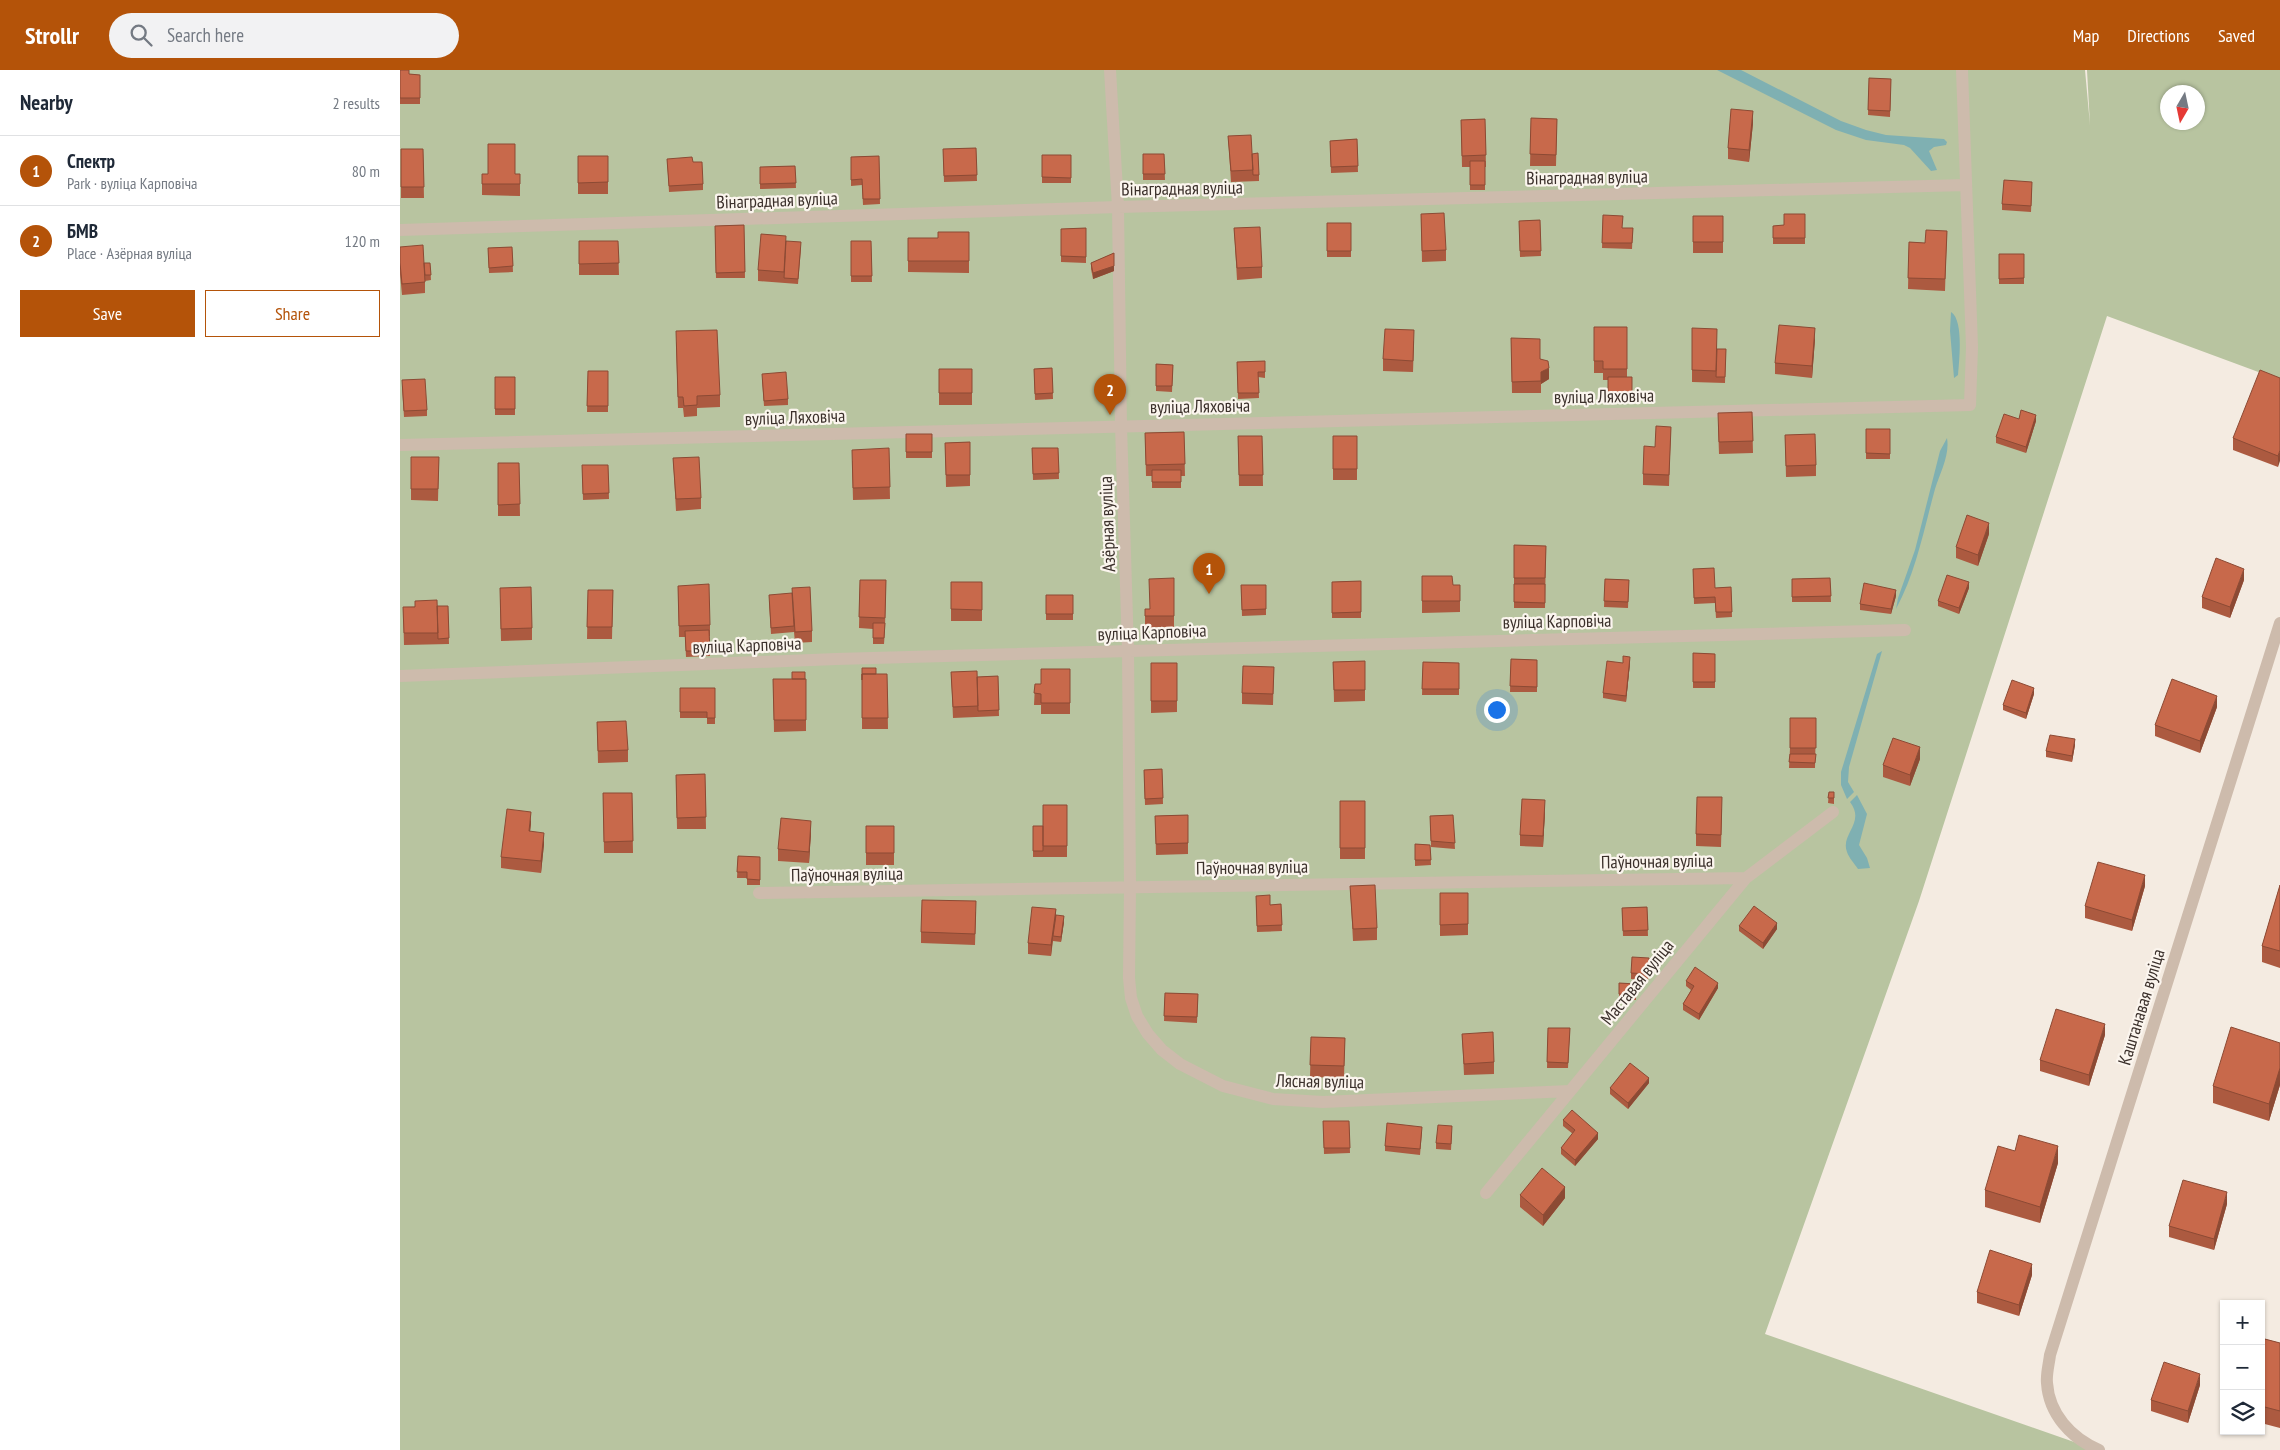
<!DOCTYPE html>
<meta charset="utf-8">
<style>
:root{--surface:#fff;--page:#f2f2f3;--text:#1f2937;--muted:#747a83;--line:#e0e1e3;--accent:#b45309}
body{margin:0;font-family:"PT Sans Narrow",sans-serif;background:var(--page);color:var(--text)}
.controls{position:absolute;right:15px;bottom:15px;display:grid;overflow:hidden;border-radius:0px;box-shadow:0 1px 4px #0004}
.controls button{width:45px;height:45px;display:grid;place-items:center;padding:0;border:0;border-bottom:1px solid var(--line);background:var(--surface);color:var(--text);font:25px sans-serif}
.compass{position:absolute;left:1760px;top:15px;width:45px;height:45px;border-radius:50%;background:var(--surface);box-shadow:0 1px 4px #0004;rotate:189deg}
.you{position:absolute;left:1096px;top:639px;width:18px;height:18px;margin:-12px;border:4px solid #fff;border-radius:50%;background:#1a73e8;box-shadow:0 0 0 8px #1a73e833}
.badge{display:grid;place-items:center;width:32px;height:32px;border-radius:50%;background:var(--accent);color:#fff;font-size:16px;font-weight:700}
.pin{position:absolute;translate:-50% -41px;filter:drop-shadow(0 1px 2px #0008)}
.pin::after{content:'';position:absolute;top:26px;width:18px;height:15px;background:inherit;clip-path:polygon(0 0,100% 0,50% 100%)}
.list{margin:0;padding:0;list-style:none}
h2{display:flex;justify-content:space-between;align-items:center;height:65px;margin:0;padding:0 20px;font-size:21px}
h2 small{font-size:16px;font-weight:400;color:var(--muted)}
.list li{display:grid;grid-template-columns:32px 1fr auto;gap:15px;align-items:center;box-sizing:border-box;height:70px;padding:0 20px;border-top:1px solid var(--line)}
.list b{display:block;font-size:19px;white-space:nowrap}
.list p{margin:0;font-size:16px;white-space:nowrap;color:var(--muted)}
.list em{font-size:16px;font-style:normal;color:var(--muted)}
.actions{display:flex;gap:10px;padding:15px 20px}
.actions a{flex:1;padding:11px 0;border:1px solid var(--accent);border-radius:0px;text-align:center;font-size:18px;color:var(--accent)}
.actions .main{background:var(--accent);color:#fff}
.icon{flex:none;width:28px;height:28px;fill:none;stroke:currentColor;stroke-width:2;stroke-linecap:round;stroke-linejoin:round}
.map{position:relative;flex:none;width:1880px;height:1380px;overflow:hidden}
header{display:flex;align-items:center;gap:30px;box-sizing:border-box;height:70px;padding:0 25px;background:var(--accent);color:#fff}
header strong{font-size:24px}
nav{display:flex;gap:28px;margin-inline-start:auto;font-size:18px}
.search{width:350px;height:45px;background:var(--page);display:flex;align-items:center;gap:12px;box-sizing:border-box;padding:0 18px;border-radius:28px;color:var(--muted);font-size:19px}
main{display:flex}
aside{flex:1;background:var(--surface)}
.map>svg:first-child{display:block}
.green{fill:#b8c4a0;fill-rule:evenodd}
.water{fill:#7fb0b2}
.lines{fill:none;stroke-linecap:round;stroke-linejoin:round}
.minor{stroke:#cdbbac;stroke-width:12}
.wall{fill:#ac5a40}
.shaded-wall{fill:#8c4a34}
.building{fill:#c8694b;stroke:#8c4a34}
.labels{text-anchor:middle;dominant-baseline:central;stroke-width:4.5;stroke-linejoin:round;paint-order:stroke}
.street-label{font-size:18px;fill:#3b302b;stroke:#fbf5ee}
</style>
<header>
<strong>Strollr</strong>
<div class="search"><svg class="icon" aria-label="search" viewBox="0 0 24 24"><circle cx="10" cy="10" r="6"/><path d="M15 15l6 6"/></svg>Search here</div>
<nav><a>Map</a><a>Directions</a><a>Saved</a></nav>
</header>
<main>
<aside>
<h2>Nearby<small>2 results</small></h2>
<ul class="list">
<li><span class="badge">1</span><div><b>Спектр</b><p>Park · вуліца Карповіча</p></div><em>80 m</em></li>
<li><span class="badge">2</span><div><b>БМВ</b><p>Place · Азёрная вуліца</p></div><em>120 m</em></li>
</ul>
<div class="actions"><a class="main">Save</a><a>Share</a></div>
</aside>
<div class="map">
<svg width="1880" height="1380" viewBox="0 0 1880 1380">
<rect width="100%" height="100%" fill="#f4ebe1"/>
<path class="green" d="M0,0H1685L1690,55L1687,0H1880V310L1707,246L1519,831L1365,1264L1697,1380H0ZM1768,22H1798V52H1768Z"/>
<path class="water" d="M1317,0H1341L1441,51L1466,60L1486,65L1544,69L1547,72L1546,75L1534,77L1529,81L1537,100L1531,101L1510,78L1504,75L1466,70L1436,60Z
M1551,242C1564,250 1559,291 1558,305L1554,308L1550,261Z
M1547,368C1550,385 1540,403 1535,419C1524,459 1516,502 1496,539L1498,528L1515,480L1540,381Z
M1482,581L1449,697L1448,712L1454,722L1447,729L1441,715V702L1477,584Z
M1457,725L1467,744L1459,775L1467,788L1470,798L1458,799C1454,793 1449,788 1447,782C1440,764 1466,753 1450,732Z"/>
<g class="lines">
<path class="minor" d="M710,0L718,137L721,356L728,580L730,817L729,908L731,928L737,946L748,964L762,980L780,994L823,1016L873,1029L923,1032L1170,1021
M0,160L718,137L1566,115
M0,375L1570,335L1572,277L1562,0
M0,606L436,589L1505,560
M359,823L1346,808
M1086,1123L1346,808L1433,742
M1699,1380C1671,1368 1649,1344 1647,1313C1646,1304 1649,1294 1650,1285L1880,553"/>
</g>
<path class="wall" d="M0,0L9,4L20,5V34H0Z
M1469,8L1491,9L1490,47L1468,45Z
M1131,48L1157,49L1156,96H1130Z
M1085,49L1086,97H1085V120H1070V97H1062L1061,50Z
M1353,53L1349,92L1328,89V78Z
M828,66L852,84L859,105V111L831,112Z
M957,69L958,102L931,103L930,71Z
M576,78L577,111L544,112L543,79Z
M1,79H23L24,128H1Z
M743,84H764L765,110H743Z
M642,85H671V113H642Z
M178,86H208V124H178Z
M479,86L480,134L463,135L462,115L451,116V87Z
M267,89L293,92L303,114V120L269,122Z
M395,96L396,118L360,119V97Z
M82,104H120V126L82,125Z
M1632,118L1631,142L1602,140V134Z
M1021,144L1046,180V191L1022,192Z
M1405,144V174H1373V156L1384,155Z
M1203,145L1222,158H1233L1232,179L1202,178Z
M1293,146H1323V183H1293Z
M1140,150L1141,186L1120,187L1119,151Z
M927,153H951V187H927Z
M344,155L345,208H316L315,156Z
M686,158V193L661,192V159Z
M834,158L862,197V208L837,210Z
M1547,161L1545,221L1508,219L1509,172L1525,173Z
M569,162V203L508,202V168H538Z
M179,171H218L219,205H179Z
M451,171H471L472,212H451Z
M0,177L24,193H30L31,210L25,211V223L2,225L0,204Z
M112,177L113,202L89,203L88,178Z
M401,178L398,214L358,211V200Z
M714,183V201L693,209L691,199V193Z
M1599,184H1624V214H1599Z
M1194,257H1227V307H1232V332H1208V310H1203V303H1194Z
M1292,258L1316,298L1326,279L1325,313L1292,312Z
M1111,268L1140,289L1149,309L1141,314V323H1112Z
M1415,269L1412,308L1375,304V293Z
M1014,271L1013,302L983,301V289Z
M276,272L320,325V337L297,338V346L284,347L283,338H278Z
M865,291V308L858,307L859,328L838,329L837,292Z
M756,294L773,295L772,322L756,321Z
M652,298L653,329L635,330L634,299Z
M539,299H572V335H539Z
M188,301H208V342H187Z
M95,307H115V345H95Z
M1880,308L1878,397L1833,380V368Z
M362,309L388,329V335L364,336Z
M2,316L27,340V346L4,347Z
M1352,342L1353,383L1319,384L1318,355Z
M1619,349L1636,351L1626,383L1596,373V367Z
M1271,357L1269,416L1243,415V404L1255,377Z
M1466,359H1490V389H1466Z
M784,362L785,406H781V418H752V406H746L745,363Z
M506,364H532V388H506Z
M1385,365L1416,395V406L1386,407Z
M838,366H862L863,416H839Z
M933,366H957V410H933Z
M570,372V416L546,417L545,373Z
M489,378L490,429L453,430L452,391Z
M632,378H658L659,409L633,410Z
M11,387H39L38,431L11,430Z
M273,388L301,428V439L276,441Z
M98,393H119L120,446H98Z
M182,395H208L209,429L183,430Z
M1589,464L1578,496L1556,488V477Z
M1114,475L1146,476L1145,538H1114Z
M1293,499L1315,518L1331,517L1332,547L1316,548L1315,533L1294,534Z
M1022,506L1053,515H1060V542L1022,543Z
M774,508V557L745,558V539H750Z
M1430,508L1431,532H1392V509Z
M1205,509L1229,510L1228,538L1204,537Z
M460,510H486L485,559L484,574H473V559L459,558Z
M1844,510L1830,548L1802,538V527Z
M961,511V548H932V512Z
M551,512H582V551H551Z
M841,515H866V545L842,546Z
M278,516L310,555V566H309L310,586L286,587L285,567H279Z
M1569,518L1559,544L1538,536V531Z
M188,520H213L212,569H187Z
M646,525H673V550H646Z
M1496,526L1491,544L1460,540V534Z
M100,529L132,558V570L101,571Z
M369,531L412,561V572L395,573L394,562L371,564Z
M37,536H48L49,574L4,575L3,537Z
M1293,583L1315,584V618H1293Z
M1111,589L1137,590V622H1110Z
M965,591V631L934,632L933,592Z
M1023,592L1059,593V625H1022Z
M751,593H777V642L751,643Z
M1223,593H1230L1226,632L1203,628V623Z
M874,597L873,635L842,634V623Z
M462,598L476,604H487L488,659H462Z
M670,599V644H641V635H634L635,614H641Z
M551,602L577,607L598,606L599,646L553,648Z
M373,609H406V661L374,662Z
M280,618H315V654H307V648H280Z
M1634,624L1626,649L1603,640V635Z
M1817,637L1800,683L1755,666V655Z
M1416,648L1415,698H1389L1390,678Z
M197,652L228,680V692L198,693Z
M1675,675L1672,692L1646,687V681Z
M1520,689L1510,716L1483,707V695Z
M762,699L763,734L745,735L744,700Z
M305,704L306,759H277L276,705Z
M1429,722H1434V734L1428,733Z
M203,723H232L233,783H204Z
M940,731H965V789H940Z
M643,735H667V787H633V756H643Z
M1322,739L1321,777L1296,776V764Z
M1145,742L1143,777L1120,776V765Z
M788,745V784L756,785L755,746Z
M1053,745L1055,779L1031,777L1030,746Z
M131,753L130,761L144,774L141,803L101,798V787Z
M466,756H494V795H466Z
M411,762L409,793L378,791V779Z
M1015,774L1030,775L1031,795L1015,796Z
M338,786L360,787V815H347V808H337Z
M1880,815V898L1862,892V876Z
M950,816L977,858V870L953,871Z
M1745,816L1732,861L1685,848V836Z
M1040,823L1068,854V865L1040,866Z
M856,826L870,835L881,834L882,861L857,862Z
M1247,837L1248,866H1223L1222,838Z
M656,839V845L664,852L661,872L653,871L651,886L628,884V873Z
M576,842L575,875L521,873V862Z
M1339,856L1377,859L1363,879L1339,861Z
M1249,894L1248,910L1231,909V903Z
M1286,911L1318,918L1299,950L1283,940V934L1291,920L1286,916Z
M1219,913L1236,914V930H1219Z
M765,923L798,924L797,953L764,951Z
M1148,958H1170L1168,998H1147Z
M1062,964L1094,992V1004L1064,1005Z
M1705,965L1689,1016L1640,1001V990Z
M911,967L945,968L944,1008L910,1007Z
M1880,973V1015L1869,1051L1813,1033V1016Z
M1249,1013L1228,1039L1210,1024V1018Z
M1163,1050L1198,1069L1175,1096L1161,1084V1078L1173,1064L1163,1056Z
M923,1051H949L950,1083L924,1084Z
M1022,1062L1020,1085L985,1081V1076Z
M1052,1062L1051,1080L1036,1079V1073Z
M1615,1081L1658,1093L1640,1153L1585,1137V1120Z
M1120,1125L1165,1128L1143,1156L1120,1137Z
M1827,1134L1814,1180L1769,1167V1156Z
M1632,1205L1619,1246L1577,1233V1222Z
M1861,1268L1880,1273V1358L1861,1353Z
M1800,1315L1788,1353L1751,1341V1330Z"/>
<path class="shaded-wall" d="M1353,41V53L1349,92V80Z
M714,196V201L693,209V203Z
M1415,258V269L1412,308V296Z
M1149,298V309L1141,314V302Z
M1636,345V351L1626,383V377Z
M1880,380V391L1878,397V386Z
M1589,453V464L1578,496V485Z
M1844,499V510L1830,548V537Z
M1569,512V518L1559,544V538Z
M1496,520V526L1491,544V539Z
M1230,587V593L1226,632V626Z
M1634,618V624L1626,649V643Z
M1817,626V637L1800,683V671Z
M1675,669V675L1672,692V686Z
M1520,677V689L1510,716V705Z
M1145,730V742L1143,777V766Z
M131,742V753L129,772V761Z
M411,751V762L409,793V782Z
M144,763V774L141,803V791Z
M1745,805V816L1732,861V850Z
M656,839V850L653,866L651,886V875Z
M664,846V852L661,872V867Z
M1377,853V859L1363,879V873Z
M1318,913V918L1299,950V944Z
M1705,954V965L1689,1016V1005Z
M1880,998V1015L1869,1051V1034Z
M1249,1008V1013L1228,1039V1033Z
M1198,1063V1069L1175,1096V1090Z
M1658,1076V1093L1640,1153V1137Z
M1165,1117V1128L1143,1156V1145Z
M1827,1122V1134L1814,1180V1169Z
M1632,1194V1205L1619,1246V1235Z
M1800,1304V1315L1788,1353V1341Z"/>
<path class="building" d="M0,0H9V4L20,5V28H0Z
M1469,8L1491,9L1490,41L1468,40Z
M1331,39L1353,41L1349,80L1328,78Z
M1131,48L1157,49L1156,85L1130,84Z
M1085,49L1086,85L1062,86L1061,50Z
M851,65L853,100L831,101L828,66Z
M957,69L958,96L931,97L930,71Z
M88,74H115V104H120V114H82V104H88Z
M576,78L577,105L544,106L543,79Z
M1,79H23L24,117H1Z
M858,83L859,105H853L852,84Z
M743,84H764L765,104H743Z
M642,85H671V108L642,107Z
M178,86H208V112L178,113Z
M479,86L480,129H463L462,109L451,110V87Z
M292,87L293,92H302L303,114L269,116L267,89Z
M1070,91H1085V115H1070Z
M395,96L396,113L360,114V97Z
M1604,110L1632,112L1631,136L1602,134Z
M1044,143L1046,180L1022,181L1021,144Z
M1384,144H1405V168H1373V156L1384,155Z
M1203,145L1223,146L1222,158H1233L1232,173H1202Z
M1293,146H1323V172H1293Z
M1140,150L1141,181H1120L1119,151Z
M927,153H951V181H927Z
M344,155L345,202L316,203L315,156Z
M860,157L862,197L837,198L834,158Z
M686,158V187L661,186V159Z
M1526,160L1547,161L1545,209L1508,208L1509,172L1525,173Z
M538,162H569V191H508V168H538Z
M361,164L386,166L384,202L358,200Z
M179,171H218L219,193L179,194Z
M386,171L401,172L398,209L384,208Z
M451,171H471L472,206H451Z
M23,175L25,212L2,214L0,193V177Z
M112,177L113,196L89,198L88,178Z
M714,183V196L693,203L691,193Z
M1599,184H1624V208L1599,209Z
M24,193H30L31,205H25Z
M1379,255L1415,258L1412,296L1375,293Z
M1194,257H1227V299H1203V291H1194Z
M1292,258L1317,259L1316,301L1292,300Z
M985,259L1014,260L1013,291L983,289Z
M317,260L320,325L297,326V335L284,336L283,327H278L276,261Z
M1111,268L1140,269V289L1148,291L1149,298L1141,302V311L1112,312Z
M1317,279H1326L1325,307H1316Z
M865,291V302H858L859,323H838L837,292Z
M756,294L773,295L772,316H756Z
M652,298L653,323L635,324L634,299Z
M539,299H572V323H539Z
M1860,300L1880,308V380L1878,386L1833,368Z
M188,301H208V336H187Z
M386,302L388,329L364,331L362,304Z
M95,307H115V339H95Z
M1208,307H1232V326L1208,327Z
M25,309L27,340L4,341L2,310Z
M1621,340L1636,345L1626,377L1596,367L1604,344L1619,349Z
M1352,342L1353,371L1319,372L1318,343Z
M1256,356L1271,357L1269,405L1243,404L1244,376L1255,377Z
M1466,359H1490V384L1466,383Z
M784,362L785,394L746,395L745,363Z
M506,364H532V382H506Z
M1415,364L1416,395L1386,396L1385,365Z
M838,366H862L863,405H839Z
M933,366H957V399H933Z
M570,372V405H546L545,373Z
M489,378L490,417L453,418L452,380Z
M632,378H658L659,403L633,404Z
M11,387H39L38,419H11Z
M299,387L301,428L276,429L273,388Z
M98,393H119L120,434L98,435Z
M182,395H208L209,423L183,424Z
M752,400H781V412H752Z
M1567,445L1589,453L1578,485L1556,477Z
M1114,475L1146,476L1145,508H1114Z
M1816,488L1844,499L1830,537L1802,527Z
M1314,498L1315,518L1331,517L1332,542H1316L1315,527L1294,528L1293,499Z
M1547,505L1569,512L1559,538L1538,531Z
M1022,506H1052L1053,515H1060V531H1022Z
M774,508V546H745V539H750L749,509Z
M1430,508L1431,526L1392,527V509Z
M1205,509L1229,510L1228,532L1204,531Z
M460,510H486L485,548L459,547Z
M961,511V542L932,543V512Z
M551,512H582V540L551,539Z
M1464,513L1496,520L1491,539L1460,534Z
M309,514L310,555L279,556L278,516Z
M1114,514H1145V533L1114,532Z
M841,515H866V539L842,540Z
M131,517L132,558L101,559L100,518Z
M410,517L412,561L395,562L392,518Z
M188,520H213L212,557H187Z
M392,523L394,556L371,558L369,525Z
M646,525H673V544H646Z
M37,530L38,563H4L3,537H15V531Z
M37,536H48L49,568L38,569Z
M473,553H485L484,568H473Z
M309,560L310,581H286L285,561Z
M1293,583L1315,584V612H1293Z
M1223,586L1230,587L1226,626L1203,623L1207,591L1223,593Z
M1111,589L1137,590V617L1110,616Z
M965,591V620H934L933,592Z
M1023,592L1059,593V619H1022Z
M751,593H777V631H751Z
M843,596L874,597L873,624L842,623Z
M462,598H476V604H462V610Z
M641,599H670V633H641V624L634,623L635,614H641Z
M577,601L578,636L553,637L551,602Z
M392,602H405V609H392Z
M462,604H487L488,648H462Z
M598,606L599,640L578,641L577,607Z
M373,609H406V650H374Z
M1772,609L1817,626L1800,671L1755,655Z
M1612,610L1634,618L1626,643L1603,635Z
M280,618H315V648H307V642H280Z
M1390,648H1416V678H1390Z
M226,651L228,680L198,681L197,652Z
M1650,665L1675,669L1672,686L1646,681Z
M1493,668L1520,677L1510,705L1483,695Z
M1390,684H1416L1415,693L1389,692Z
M762,699L763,728L745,729L744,700Z
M305,704L306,747L277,748L276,705Z
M1429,722H1434V728H1428Z
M203,723H232L233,771L204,772Z
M1297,727H1322L1321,765L1296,764Z
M1122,729L1145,730L1143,766L1120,765Z
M940,731H965V778H940Z
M643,735H667V776H643Z
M107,739L131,742L129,761L144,763L141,791L101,787Z
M788,745V773L756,774L755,746Z
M1053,745L1055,773L1031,771L1030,746Z
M381,748L411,751L409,782L378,779Z
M466,756H494V783H466Z
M633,756H643V781H633Z
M1015,774L1030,775L1031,790H1015Z
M338,786L360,787V810L347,809V802H337Z
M1698,792L1745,805L1732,850L1685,836Z
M975,815L977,858L953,859L950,816Z
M1880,815V881L1862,876Z
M1040,823H1068V854L1040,855Z
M870,825V835L881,834L882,855L857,856L856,826Z
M522,830L576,831L575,864L521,862Z
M1354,836L1377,853L1363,873L1339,856Z
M632,837L656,839L651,875L628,873Z
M1247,837L1248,860L1223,861L1222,838Z
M656,845L664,846L661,867L653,866Z
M1232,887L1249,888L1248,904L1231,903Z
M1295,897L1318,913L1299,944L1283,934L1294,916L1286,911Z
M1219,913L1236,914V925L1219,924Z
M765,923L798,924L797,947L764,946Z
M1656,939L1705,954L1689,1005L1640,990Z
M1831,957L1880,973V998L1869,1034L1813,1016Z
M1148,958H1170L1168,993L1147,992Z
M1093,962L1094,992L1064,994L1062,964Z
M911,967L945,968L944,996L910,995Z
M1230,993L1249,1008L1228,1033L1210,1018Z
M1172,1040L1198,1063L1175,1090L1161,1078L1175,1060L1163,1050Z
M923,1051H949L950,1078H924Z
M987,1053L1022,1057L1020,1079L985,1076Z
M1038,1055L1052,1056L1051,1074L1036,1073Z
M1619,1065L1658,1076L1640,1137L1585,1120L1598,1076L1615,1081Z
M1142,1098L1165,1117L1143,1145L1120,1125Z
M1783,1110L1827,1122L1814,1169L1769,1156Z
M1590,1180L1632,1194L1619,1235L1577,1222Z
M1861,1268L1880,1273V1341L1861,1336Z
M1764,1292L1800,1304L1788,1341L1751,1330Z"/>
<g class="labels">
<g class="street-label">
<text transform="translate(1187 107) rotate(-1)">Вінаградная вуліца</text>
<text transform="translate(782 118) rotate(-1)">Вінаградная вуліца</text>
<text transform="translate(377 130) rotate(-2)">Вінаградная вуліца</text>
<text transform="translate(1204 326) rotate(-1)">вуліца Ляховіча</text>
<text transform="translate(800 336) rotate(-1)">вуліца Ляховіча</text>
<text transform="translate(395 347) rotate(-2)">вуліца Ляховіча</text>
<text transform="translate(707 454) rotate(-92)">Азёрная вуліца</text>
<text transform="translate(1157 551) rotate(-1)">вуліца Карповіча</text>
<text transform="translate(752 562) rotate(-2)">вуліца Карповіча</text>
<text transform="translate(347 575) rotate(-2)">вуліца Карповіча</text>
<text transform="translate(1257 791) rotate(-1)">Паўночная вуліца</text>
<text transform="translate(852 797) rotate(-1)">Паўночная вуліца</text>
<text transform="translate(447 804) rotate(-1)">Паўночная вуліца</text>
<text transform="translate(1237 912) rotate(-51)">Маставая вуліца</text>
<text transform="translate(1741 937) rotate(-73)">Каштанавая вуліца</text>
<text transform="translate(920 1011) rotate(1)">Лясная вуліца</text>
</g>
</g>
</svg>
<div class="controls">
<button>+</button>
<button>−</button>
<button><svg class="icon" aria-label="layers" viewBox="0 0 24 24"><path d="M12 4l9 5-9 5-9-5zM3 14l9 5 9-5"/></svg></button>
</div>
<svg class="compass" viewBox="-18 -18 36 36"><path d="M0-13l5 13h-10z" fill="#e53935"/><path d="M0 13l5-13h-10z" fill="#747a83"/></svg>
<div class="you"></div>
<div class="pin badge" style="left:809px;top:524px">1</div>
<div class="pin badge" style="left:710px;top:345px">2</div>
</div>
</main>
